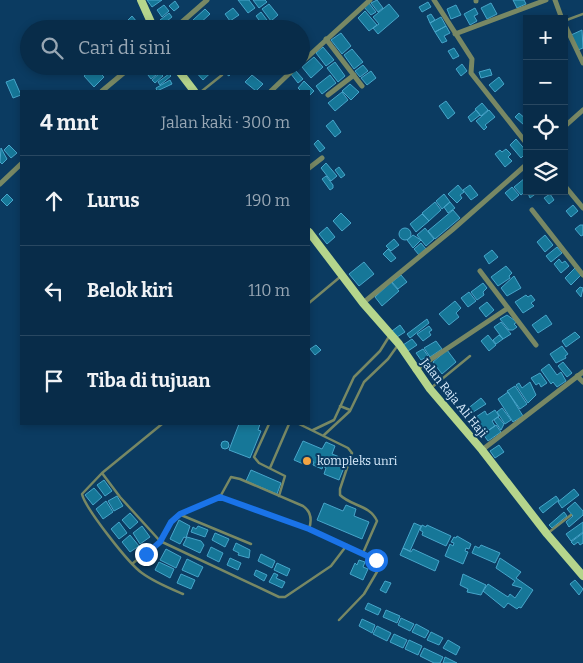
<!DOCTYPE html>
<html lang="id">
<meta charset="utf-8">
<style>
:root{--surface:#082c49;--page:#113450;--text:#f1f3f6;--muted:#98a7b4;--line:#294861}
body{margin:0;font-family:Bitter,serif;background:var(--page);color:var(--text)}
.controls{position:absolute;right:15px;top:15px;display:grid;overflow:hidden;border-radius:0px;box-shadow:0 2px 8px #0003}
.controls button{width:45px;height:45px;display:grid;place-items:center;padding:0;border:0;border-bottom:1px solid var(--line);background:var(--surface);color:var(--text);font:25px sans-serif}
.stop{position:absolute;width:15px;height:15px;margin:-11px;border:4px solid #1a73e8;border-radius:50%;background:#fff}
.stop.end{background:#1a73e8;border-color:#fff;box-shadow:0 1px 5px #0008}
.list{margin:0;padding:0;list-style:none}
h2{display:flex;justify-content:space-between;align-items:center;height:65px;margin:0;padding:0 20px;font-size:21px}
h2 small{font-size:16px;font-weight:400;color:var(--muted)}
.list li{display:grid;grid-template-columns:32px 1fr auto;gap:15px;align-items:center;box-sizing:border-box;height:90px;padding:0 20px;border-top:1px solid var(--line)}
.list b{display:block;font-size:19px;white-space:nowrap}
.list em{font-size:16px;font-style:normal;color:var(--muted)}
.icon{flex:none;width:28px;height:28px;fill:none;stroke:currentColor;stroke-width:2;stroke-linecap:round;stroke-linejoin:round}
.map{position:relative;flex:none;width:583px;height:663px;overflow:hidden}
.search{position:absolute;background:var(--surface);box-shadow:0 2px 8px #0003;left:20px;top:20px;width:290px;height:55px;display:flex;align-items:center;gap:12px;box-sizing:border-box;padding:0 18px;border-radius:28px;color:var(--muted);font-size:19px}
.panel{position:absolute;background:var(--surface);box-shadow:0 2px 8px #0003;left:20px;top:90px;width:290px;height:335px;border-radius:0px}
.map>svg:first-child{display:block}
.building{fill:#167798;stroke:#47a5ca}
.lines{fill:none;stroke-linecap:round;stroke-linejoin:round}
.service{stroke:#788864;stroke-width:2.5}
.minor{stroke:#788864;stroke-width:5}
.primary{stroke:#b5d58c;stroke-width:8}
.route{stroke:#1a73e8;stroke-width:6}
.poi-dot{fill:#f4a443;stroke:#0b3b61;stroke-width:2}
.labels{text-anchor:middle;dominant-baseline:central;stroke-width:4;stroke-linejoin:round;paint-order:stroke}
.street-label{font-size:12px;fill:#daedfe;stroke:#0b3b61}
.poi-label{font-size:12px;fill:#daedfe;stroke:#0b3b61;text-anchor:start}
</style>
<div class="map">
<svg width="583" height="663" viewBox="0 0 583 663">
<rect width="100%" height="100%" fill="#0b3b61"/>
<path class="building" d="M147,0H162L152,7Z
M238,0H249L255,8L248,13Z
M253,0H265L267,2L259,8Z
M377,0L383,8L378,12L371,3Z
M513,0H524L526,4L517,8Z
M175,1L179,7L174,11L169,6Z
M428,2L431,7L422,12L419,7Z
M369,3L376,12L371,15L364,7Z
M491,3L497,14L487,19L481,8Z
M269,4L278,15L271,21L262,9Z
M389,4L399,16L378,34L373,28L379,24L373,17Z
M164,5L169,11L162,17L157,10Z
M456,5L461,15L451,19L447,9Z
M233,8L239,15L230,21L225,14Z
M475,8L478,14L474,16L477,21L470,25L464,14Z
M205,9L210,14L198,25L193,20Z
M365,11L377,25L369,31L358,18Z
M261,12L270,24L265,28L256,16Z
M169,13L172,17L163,24L160,20Z
M431,14L435,20L430,23L427,16Z
M132,16L137,22L129,29H119Z
M441,17L446,26L435,32L430,23Z
M168,21L172,27L165,29L163,25Z
M446,26L450,33L444,36L447,41L442,43L435,32Z
M582,30L583,48L578,50L571,35Z
M341,33L351,46L342,54L331,40Z
M323,47L334,60L326,66L316,53Z
M454,48L459,56L453,59L448,51Z
M352,49L363,62L354,69L344,55Z
M314,57L323,67L311,78L302,67Z
M335,62L345,76L338,82L327,68Z
M462,64L467,71L461,76L456,69Z
M363,65L368,71L360,77L355,71Z
M151,66H165L166,67L151,79L145,71Z
M198,66H218L203,80L194,70Z
M225,66L234,70L229,76L222,71Z
M94,67L104,77L94,87L84,76Z
M490,69L492,75L481,78L479,72Z
M295,70L303,79L298,83L291,74Z
M371,71L376,78L367,85L361,78Z
M160,73L163,76L155,83L152,80Z
M169,74L171,76L160,85L158,82Z
M252,75L263,84L256,91L245,82Z
M330,75L336,83L322,94L316,86Z
M499,77L504,84L495,92L489,85Z
M14,79L21,95L13,98L6,82Z
M170,80L172,84L157,91L156,88Z
M304,81L314,91L309,96V91H301L298,88Z
M350,84L359,92L351,100L342,91Z
M342,92L348,100L335,111L328,103Z
M446,101L455,113L448,119L439,106Z
M482,103L488,110L481,116L475,109Z
M476,110L480,115L471,122L468,117Z
M489,110L495,117L485,125L487,127L484,130L476,121Z
M519,113L527,120L524,125L515,117Z
M333,120L341,132L335,137L326,126Z
M516,139L527,152L521,158L510,145Z
M318,140L325,148L320,152L314,144Z
M9,145L17,153L11,158L4,150Z
M1,148L7,159L2,164L0,162Z
M506,149L511,154L508,157L512,161L505,167L495,154L500,150L502,152Z
M326,163L337,176L331,181L321,168Z
M339,167L345,175L341,178L335,170Z
M326,176L333,185V188L330,190L322,179Z
M525,178L527,190L521,195L514,187Z
M458,185L464,192L460,195L462,198L457,203L448,194Z
M470,185L478,195L471,200L463,190Z
M512,187L519,195L512,201L505,193Z
M527,191H538V192L530,198Z
M7,194L13,200L7,206L1,200Z
M444,194L450,202L442,209L436,201Z
M550,194L554,200L549,204L544,198Z
M435,202L441,210L429,221L422,213Z
M450,202L455,208L448,213L444,207Z
M573,205L578,211L571,217L566,211Z
M453,210L460,218L435,239L428,231Z
M341,213L351,223L342,231L333,221Z
M422,214L429,221L416,232L410,224Z
M580,225H583V235L581,236L575,229Z
M327,227L335,237L327,244L319,234Z
M399 234a6 6 0 1 1 12 0a6 6 0 1 1-12 0Z
M425,228L434,239L426,246L417,235Z
M413,235L421,240L413,248L407,240Z
M545,235L553,245L545,252L537,242Z
M394,239L399,245L391,251L386,246Z
M421,243L426,249L419,255L414,249Z
M557,247L562,253L551,262L546,256Z
M388,249L396,258L391,262L383,254Z
M492,250L498,257L489,264L484,256Z
M559,259L562,263L565,261L569,266L561,273L554,264Z
M364,262L374,274L359,286L349,274Z
M506,266L512,273L509,276L510,278L498,286L491,277Z
M575,268L581,275L571,285L565,278Z
M401,275L407,282L398,289L392,282Z
M514,276L521,288L507,296L501,288Z
M391,282L399,291L382,306L375,297Z
M483,283L487,288L483,292L484,295L477,300L471,292Z
M580,287L583,288L581,297L576,291Z
M469,292L476,301L468,307L461,298Z
M526,295L528,297L531,295L535,300L531,303L534,306L523,313L515,302Z
M455,301L461,308L456,313L459,317L449,325L439,314Z
M487,302L494,310L486,317L479,308Z
M507,315L517,322L514,324L517,327L513,330H509L500,319Z
M546,315L552,324L538,333L532,325Z
M427,319L429,323L410,338L407,334Z
M501,322L511,334L503,339L494,327Z
M400,325L405,332L397,337L392,331Z
M429,326L432,330L429,332L431,335L423,341L417,334Z
M575,332L580,337L566,347L562,341Z
M488,335L496,345L489,351L481,341Z
M499,335L503,339L496,344L493,340Z
M412,339L417,345L408,351L403,345Z
M436,341L442,349L430,357L424,348Z
M316,345L321,350L315,355L310,349Z
M562,346L568,354L565,356L566,358L556,363L550,354Z
M423,349L428,356L421,360L416,353Z
M447,350L456,362L442,374L433,362Z
M563,362L572,373L567,377L558,366Z
M549,364L557,375L561,372L566,381L557,387L553,382L551,384L541,370Z
M540,373L547,383L541,387L539,383L536,385L531,378Z
M530,382L536,395L528,403L516,385L519,383L522,388Z
M515,386L527,404L520,409L507,391Z
M508,392L523,416L513,422L498,399Z
M481,398L486,404L470,414L466,410Z
M502,408L511,420L505,424L497,412Z
M495,410L499,416L492,421L495,426L479,437L473,428L478,425L473,419L485,411L487,415Z
M498,417L504,424L501,430L494,420Z
M239,424H260L258,430L261,431L250,458L229,450Z
M496,425L501,432L488,441L483,434Z
M303,441L322,449L326,442L335,446L332,454L347,460L339,480L324,474L326,468L323,466L322,469L313,465L314,462L310,461L308,466L294,460Z
M221 445a4 4 0 1 1 8 0a4 4 0 1 1-8 0Z
M499,445L504,452L495,458L490,451Z
M251,470L281,483L277,494L246,481Z
M104,480L112,491L105,496L97,485Z
M94,488L102,497L93,505L85,495Z
M574,489L579,495L562,508L558,502Z
M117,496L123,506L114,511L108,501Z
M556,496L559,500L543,513L539,508Z
M106,501L113,512L103,519L96,509Z
M575,502L583,511V515L569,527L566,522L573,516L567,509Z
M324,503L343,511L346,505L356,509L354,516L369,522L362,539L317,520Z
M564,512L567,516L552,528L549,525Z
M130,513L138,522L130,529L122,520Z
M179,520L190,526L186,538L184,537L180,544L170,539Z
M119,522L127,533L119,539L111,529Z
M583,522V532L571,541L566,534Z
M414,523L421,526L410,551L403,548Z
M422,525L426,527L427,525L451,536L446,546L422,535L423,532L420,530Z
M142,526L150,537L140,544L133,533Z
M198,526L208,530L205,537L191,532L193,527L196,529Z
M215,533L229,539L225,547L212,540Z
M583,533V543L580,545L578,542L574,545L571,542Z
M130,535L139,546L130,552L122,542Z
M457,536L471,544L469,549L466,548L465,551L468,552L463,564L445,556L450,544L453,546L454,543L451,542L454,537L456,538Z
M187,537L201,541L204,545L200,553L183,545Z
M236,543L250,550L249,558L238,555L239,553L233,550Z
M481,545L500,553L495,563L472,553L475,546L479,548Z
M211,547L223,553L219,562L207,556Z
M403,548L411,552L413,549L439,561L435,571L400,555Z
M166,549L181,557L176,568L160,560Z
M261,554L275,561L272,568L258,561Z
M230,558L241,563L238,570L227,565Z
M500,558L521,572L516,578L533,590L521,608L519,607L517,609L508,603L504,608L483,591L488,584L508,597L510,594L515,598L522,588L512,585L515,581L496,568Z
M187,559L203,567L198,577L182,570Z
M359,560L365,562L363,567L368,569L363,580L350,574L355,563L357,565Z
M159,562L174,569L170,578L155,570Z
M277,563L290,569L287,576L274,570Z
M256,570L267,575L264,581L254,575Z
M274,573L278,575L276,578L285,582L282,588L269,582Z
M181,574L195,580L191,589L177,583Z
M463,574L486,585L481,595L467,592L468,589L460,585Z
M575,580L583,589L579,595L570,584Z
M385,581L391,583L386,593L380,590Z
M368,603L381,609L378,615L365,609Z
M386,610L400,616L397,623L383,617Z
M401,618L414,624L410,631L398,625Z
M362,619L375,625L372,633L359,626Z
M416,624L429,631L425,638L412,632Z
M377,626L391,633L387,641L373,634Z
M431,632L443,638L439,645L427,640Z
M394,634L407,640L403,648L390,642Z
M409,640L422,646L418,655L405,649Z
M448,640L460,647L456,655L443,648Z
M424,648L443,657L440,663H434L420,656Z
M445,657L457,663H443Z"/>
<g class="lines">
<path class="service" d="M564,21L583,14
M202,91L222,75
M309,303L340,277
M431,388L470,356
M340,406L350,410
M162,424L102,473L82,494C85,508 129,564 142,573C154,582 169,588 183,594
M269,424L254,457L259,463L285,476L279,496
M299,424L348,448L352,453L340,489V495C351,506 370,505 377,521L363,553
M313,430L334,420L354,377L380,351L390,335
M324,435L350,411L364,382L388,359L398,345
M270,468L289,424
M102,473L120,497L160,541L279,597H285L331,566L347,545
M220,497L309,529
M181,515L251,544
M548,533L571,515
M132,564L160,541L171,522L180,514L220,497L231,477L240,479L303,506C312,512 312,520 309,529L376,560L381,565L364,594L339,620"/>
<path class="minor" d="M434,0L472,59L471,73L527,144
M476,0V1
M555,0L562,19
M564,23L583,63
M174,29L207,0
M455,34L546,0
M326,39L362,86
M301,63L370,0
M102,91L132,66
M271,91L297,66
M328,95L354,75
M564,127L583,110
M309,168L322,158
M0,184L21,164
M564,185L583,208
M532,210L583,275
M480,271L536,345
M363,303L452,230L527,164
M415,370L508,308
M577,376L583,382
M482,450L583,372"/>
<path class="primary" d="M141,0L154,29
M175,66L194,91
M309,232L363,303L399,344L430,389L482,450L547,534L583,576"/>
</g>
<g class="lines">
<path class="route" d="M146,554L160,542L171,522L180,514L220,497L309,529L376,560"/>
</g>
<circle class="poi-dot" cx="307" cy="461" r="5"/>
<g class="labels">
<g class="street-label">
<text transform="translate(454 398) rotate(51)">Jalan Raja Ali Haji</text>
</g>
<g class="poi-label">
<text x="317" y="461">kompleks unri</text>
</g>
</g>
</svg>
<div class="controls">
<button>+</button>
<button>−</button>
<button><svg class="icon" aria-label="locate" viewBox="0 0 24 24"><circle cx="12" cy="12" r="6"/><path d="M12 2v4M12 18v4M2 12h4M18 12h4"/></svg></button>
<button><svg class="icon" aria-label="layers" viewBox="0 0 24 24"><path d="M12 4l9 5-9 5-9-5zM3 14l9 5 9-5"/></svg></button>
</div>
<div class="stop" style="left:376px;top:560px"></div>
<div class="stop end" style="left:146px;top:554px"></div>
<div class="search"><svg class="icon" aria-label="search" viewBox="0 0 24 24"><circle cx="10" cy="10" r="6"/><path d="M15 15l6 6"/></svg>Cari di sini</div>
<section class="panel">
<h2>4 mnt<small>Jalan kaki · 300 m</small></h2>
<ul class="list">
<li><svg class="icon" aria-label="ahead" viewBox="0 0 24 24"><path d="M12 20V5M6 11l6-6 6 6"/></svg><div><b>Lurus</b></div><em>190 m</em></li>
<li><svg class="icon" aria-label="left" viewBox="0 0 24 24"><path d="M17 20v-9H6M10 6l-5 5 5 5"/></svg><div><b>Belok kiri</b></div><em>110 m</em></li>
<li><svg class="icon" aria-label="arrive" viewBox="0 0 24 24"><path d="M6 21V4h12l-3 4 3 4H6"/></svg><div><b>Tiba di tujuan</b></div></li>
</ul>
</section>
</div>
